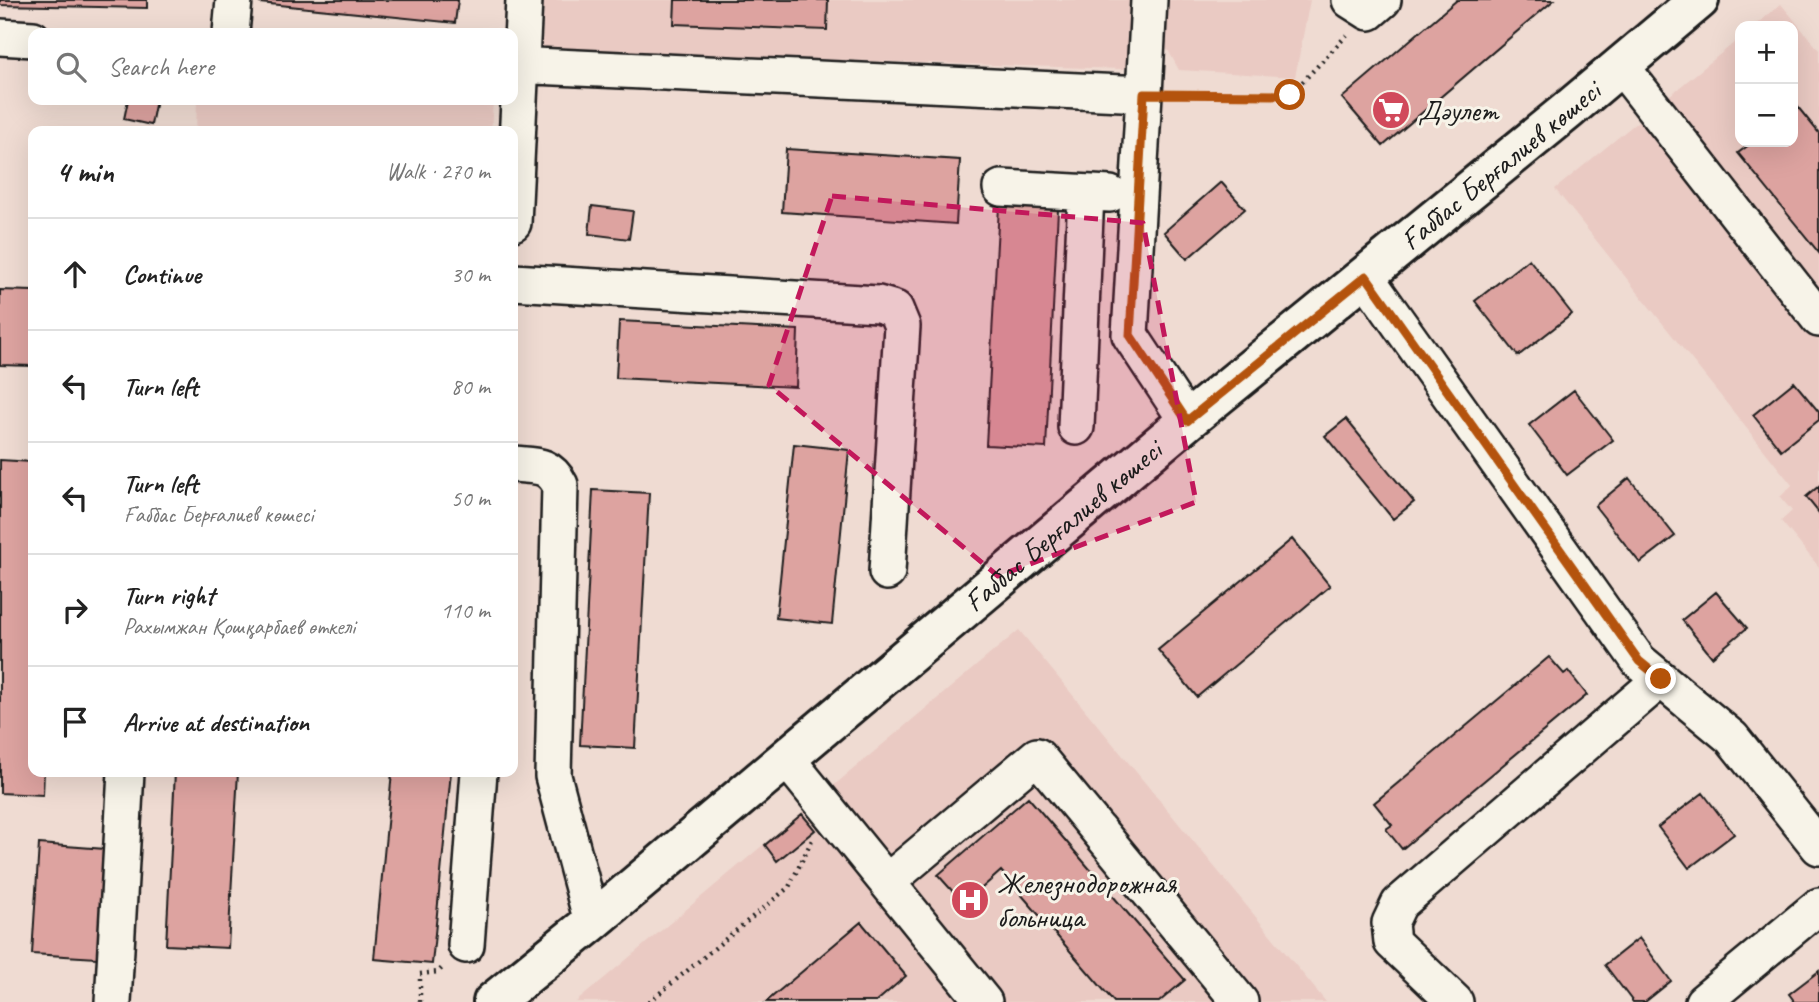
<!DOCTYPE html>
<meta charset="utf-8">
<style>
:root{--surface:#fff;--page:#f2f2f2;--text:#222;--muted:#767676;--line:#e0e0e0}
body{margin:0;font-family:Caveat,sans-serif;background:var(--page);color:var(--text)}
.controls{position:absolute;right:21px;top:21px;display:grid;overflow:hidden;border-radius:14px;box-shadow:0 7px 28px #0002}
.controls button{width:63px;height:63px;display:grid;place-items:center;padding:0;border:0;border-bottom:2px solid var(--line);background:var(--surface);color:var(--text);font:35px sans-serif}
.stop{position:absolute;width:21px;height:21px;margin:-16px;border:5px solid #b45309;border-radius:50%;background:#fff}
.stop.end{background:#b45309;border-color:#fff;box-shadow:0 2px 7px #0008}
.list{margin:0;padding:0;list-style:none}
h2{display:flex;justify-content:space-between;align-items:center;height:91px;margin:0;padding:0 28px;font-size:30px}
h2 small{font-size:23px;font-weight:400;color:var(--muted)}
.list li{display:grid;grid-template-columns:46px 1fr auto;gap:21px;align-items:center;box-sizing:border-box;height:112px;padding:0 28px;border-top:2px solid var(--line)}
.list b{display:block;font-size:26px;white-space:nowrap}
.list p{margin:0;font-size:23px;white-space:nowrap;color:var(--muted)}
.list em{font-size:23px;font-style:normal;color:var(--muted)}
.icon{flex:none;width:38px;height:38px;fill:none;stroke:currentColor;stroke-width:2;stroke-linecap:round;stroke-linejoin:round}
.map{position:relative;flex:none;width:1819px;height:1002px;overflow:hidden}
.search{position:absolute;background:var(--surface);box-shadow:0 7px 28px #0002;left:28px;top:28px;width:490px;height:77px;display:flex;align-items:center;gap:18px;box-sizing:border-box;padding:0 24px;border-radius:14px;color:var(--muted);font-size:26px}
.panel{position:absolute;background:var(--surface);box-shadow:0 7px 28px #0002;left:28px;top:126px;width:490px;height:651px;border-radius:14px}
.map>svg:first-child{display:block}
.built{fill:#eacac3}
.building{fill:#dda3a0;stroke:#1c1c1c;stroke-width:2}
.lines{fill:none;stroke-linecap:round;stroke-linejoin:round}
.minor-casing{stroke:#1c1c1c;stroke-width:40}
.major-casing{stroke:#1c1c1c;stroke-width:44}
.path{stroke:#1c1c1c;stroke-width:4.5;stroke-dasharray:2 5;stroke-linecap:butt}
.minor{stroke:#f7f3e8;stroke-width:35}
.major{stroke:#f7f3e8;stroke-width:38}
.route{stroke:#b45309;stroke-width:9}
.marked{fill:#c2185b;fill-opacity:0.2;stroke:#c2185b;stroke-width:5;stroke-dasharray:14 9;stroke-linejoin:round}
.labels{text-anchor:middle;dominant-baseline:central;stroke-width:6;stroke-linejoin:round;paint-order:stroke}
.poi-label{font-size:30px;fill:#1c1c1c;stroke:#f7f3e8;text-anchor:start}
.street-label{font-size:30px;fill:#1c1c1c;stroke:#f7f3e8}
</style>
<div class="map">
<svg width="1819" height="1002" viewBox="0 0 1819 1002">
<rect width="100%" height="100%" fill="#efdbd2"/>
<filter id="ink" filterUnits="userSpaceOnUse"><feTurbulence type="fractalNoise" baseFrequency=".0143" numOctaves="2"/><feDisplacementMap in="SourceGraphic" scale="14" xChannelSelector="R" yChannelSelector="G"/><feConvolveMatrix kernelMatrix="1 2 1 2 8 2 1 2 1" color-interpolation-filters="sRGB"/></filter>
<g filter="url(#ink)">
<path class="built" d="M544,0H1310L1295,77L1179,70L1168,50L1143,48L1123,69L542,51Z
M1781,4L1819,50V567L1781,521L1792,511L1780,497L1792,485L1555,189L1740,38V142H1793V26H1754Z
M197,100H493L491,131H196Z
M1019,630L1326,1002H576Z"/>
<path class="building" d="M0,0H147V8L0,5Z
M260,0H458L455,23L260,3Z
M675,0H828L827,30L674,24Z
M1457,0H1554L1383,146L1342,98Z
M128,100H156L151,125L124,119Z
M1797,106L1819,133V253L1738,153L1753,142H1793V109Z
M786,149L960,160L956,224L782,212Z
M1221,182L1245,209L1187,259L1164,232Z
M592,206L633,211L629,239L589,234Z
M999,206L1058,209L1046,448L986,445Z
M1529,259L1572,314L1518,356L1475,301Z
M0,290L33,291V366L0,365Z
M619,321L798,330L796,387L616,378Z
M1794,382L1819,412V420L1781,450L1753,415Z
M1574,390L1613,440L1567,475L1529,425Z
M1346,419L1414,502L1393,519L1325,436Z
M794,444L849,450L832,624L776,618Z
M0,460L33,462V772H44L43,795L0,793Z
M1629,478L1675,536L1640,563L1595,506Z
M1819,486V513L1806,497Z
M593,490L649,493L635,748L580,745Z
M1292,539L1330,586L1197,697L1158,650Z
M1716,592L1747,628L1712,657L1682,620Z
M1549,657L1564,674L1568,671L1587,695L1402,849L1386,829L1392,825L1374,803Z
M175,772H238L228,948L166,945Z
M392,772H451L432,964L374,959Z
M1703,793L1734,834L1689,868L1658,827Z
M1028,797L1185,980L1159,1002H1114L1001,871L964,904L938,875Z
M802,814L815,830L777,861L765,845Z
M39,844L105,849L97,958L32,954Z
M861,922L906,976L876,1002H766Z
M1639,938L1671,981L1645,1002H1633L1605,965Z
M1819,971V1002H1795L1789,994Z"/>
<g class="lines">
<defs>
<path id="minor" d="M1350,0L1369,12L1383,0
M231,33L234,0
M0,37L33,39
M513,65L1144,94L1130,335L1187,421
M1621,66L1819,319
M1144,94L1149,0
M1001,188L1110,194
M513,223L524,0
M1365,276L1639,661L1732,738L1819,847
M513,282L878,304L895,309L902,326L887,572
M1076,427L1086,193
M513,464C535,466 549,463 560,485L553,776L592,922
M786,758L984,1002
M887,882L1037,756L1240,1002
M466,945L479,772
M113,1002L126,772
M1455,1002L1392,942L1390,923L1399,904L1661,679
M1703,1002L1819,906"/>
<g id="major">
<path id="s1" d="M493,1002L592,922L1187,421L1567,111L1699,0"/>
</g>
</defs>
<use href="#minor" class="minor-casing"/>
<use href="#major" class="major-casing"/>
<path class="path" d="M1175,94L1290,95L1347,35
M420,1002V974L438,972L445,965
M649,1002L789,887L812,840"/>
<use href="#minor" class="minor"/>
<use href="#major" class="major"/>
</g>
</g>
<g class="lines" filter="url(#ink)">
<path class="route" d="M1290,95L1144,94L1130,335L1187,421L1366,276L1639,661L1661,679"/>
</g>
<path class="marked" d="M832,196L1143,223L1196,502L998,576L769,385Z"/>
<defs>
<symbol id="supermarket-disc" viewBox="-11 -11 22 22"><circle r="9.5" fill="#d1495b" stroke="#f7f3e8"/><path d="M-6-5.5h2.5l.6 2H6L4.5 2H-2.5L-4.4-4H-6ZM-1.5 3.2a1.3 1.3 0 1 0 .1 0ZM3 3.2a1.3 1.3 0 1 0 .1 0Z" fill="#fff"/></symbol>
<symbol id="hospital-disc" viewBox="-11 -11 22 22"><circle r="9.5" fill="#d1495b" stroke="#f7f3e8"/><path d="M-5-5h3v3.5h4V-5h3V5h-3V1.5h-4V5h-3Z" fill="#fff"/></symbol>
</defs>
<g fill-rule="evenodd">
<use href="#supermarket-disc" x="1369" y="88" width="44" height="44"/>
<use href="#hospital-disc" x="948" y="878" width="44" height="44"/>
</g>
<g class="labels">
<g class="poi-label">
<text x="1418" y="110">Дәулет</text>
<text x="997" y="883">Железнодорожная<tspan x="997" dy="34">больница</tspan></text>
</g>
<g class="street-label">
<text stroke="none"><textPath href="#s1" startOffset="1309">Ғаббас Берғалиев көшесі</textPath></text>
<text stroke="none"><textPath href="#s1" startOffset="742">Ғаббас Берғалиев көшесі</textPath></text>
</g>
</g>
</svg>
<div class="controls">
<button>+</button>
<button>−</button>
</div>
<div class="stop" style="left:1290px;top:95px"></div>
<div class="stop end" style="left:1661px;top:679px"></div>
<div class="search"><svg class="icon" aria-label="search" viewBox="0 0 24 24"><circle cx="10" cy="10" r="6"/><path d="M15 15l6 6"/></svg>Search here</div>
<section class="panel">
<h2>4 min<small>Walk · 270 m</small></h2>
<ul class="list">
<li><svg class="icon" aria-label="ahead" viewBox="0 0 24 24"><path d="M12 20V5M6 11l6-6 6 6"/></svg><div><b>Continue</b></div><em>30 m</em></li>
<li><svg class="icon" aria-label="left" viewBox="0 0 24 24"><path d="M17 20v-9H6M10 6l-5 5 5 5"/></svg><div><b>Turn left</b></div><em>80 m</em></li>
<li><svg class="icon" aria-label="left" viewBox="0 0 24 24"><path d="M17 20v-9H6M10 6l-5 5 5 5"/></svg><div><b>Turn left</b><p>Ғаббас Берғалиев көшесі</p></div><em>50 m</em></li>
<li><svg class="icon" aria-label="right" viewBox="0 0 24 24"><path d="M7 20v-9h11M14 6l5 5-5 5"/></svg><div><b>Turn right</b><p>Рахымжан Қошқарбаев өткелі</p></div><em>110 m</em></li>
<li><svg class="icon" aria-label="arrive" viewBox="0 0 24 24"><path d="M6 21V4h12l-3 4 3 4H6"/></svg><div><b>Arrive at destination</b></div></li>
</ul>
</section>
</div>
